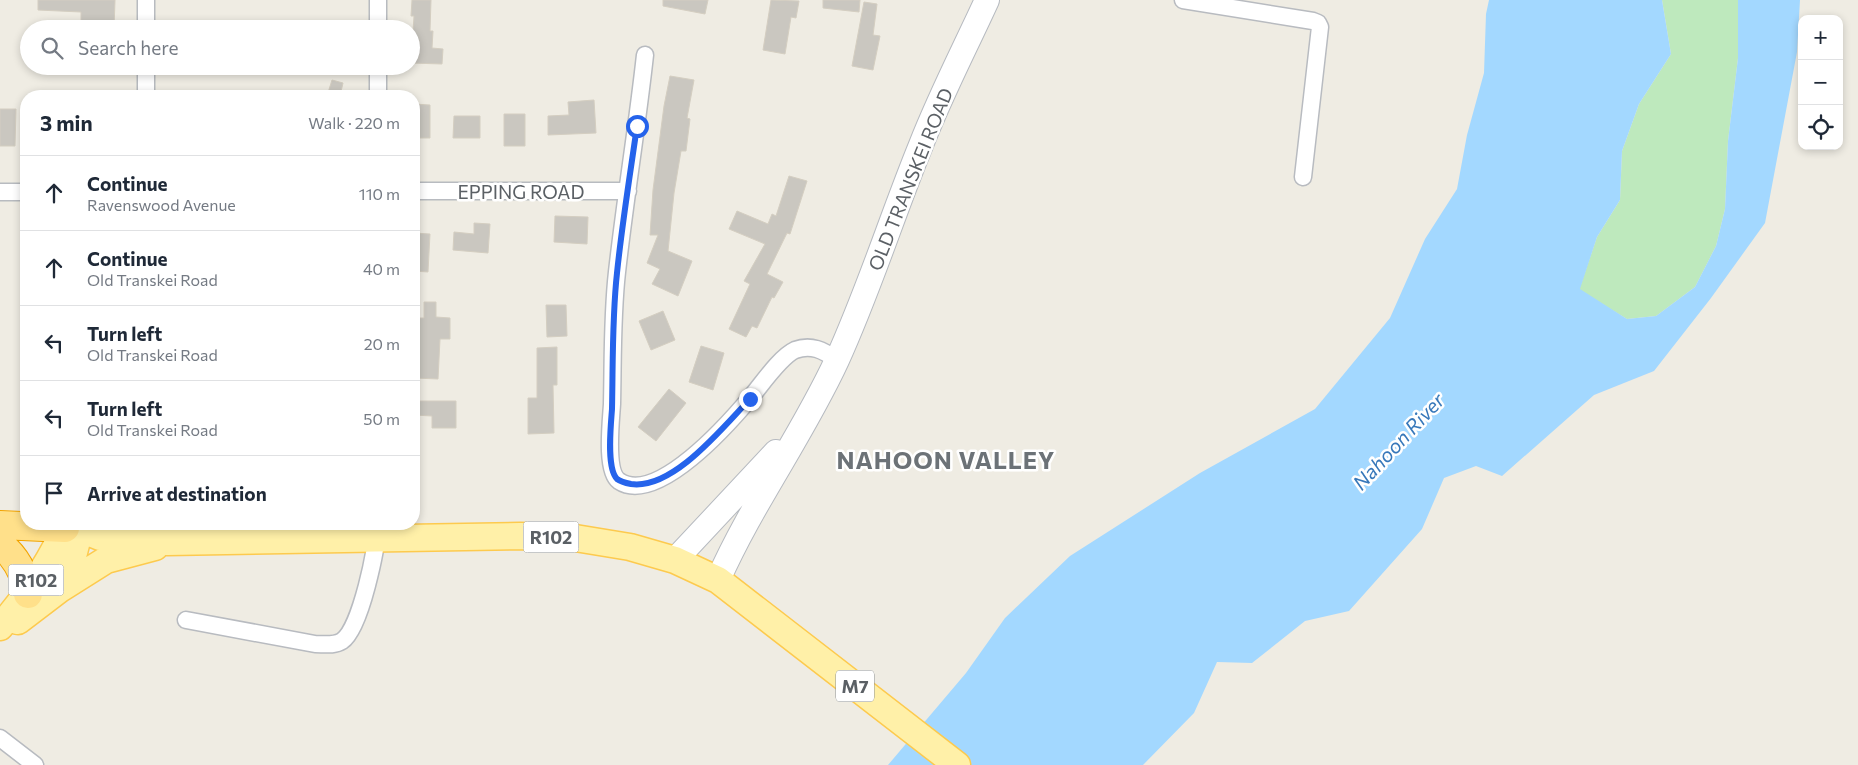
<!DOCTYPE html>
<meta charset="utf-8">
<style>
:root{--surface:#fff;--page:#f2f2f3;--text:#1f2937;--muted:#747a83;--line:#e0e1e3}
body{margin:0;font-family:Commissioner,sans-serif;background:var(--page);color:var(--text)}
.controls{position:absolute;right:15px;top:15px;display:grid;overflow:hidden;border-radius:10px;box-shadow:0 2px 8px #0003}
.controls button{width:45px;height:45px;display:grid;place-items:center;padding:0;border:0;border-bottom:1px solid var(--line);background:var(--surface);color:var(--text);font:25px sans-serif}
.stop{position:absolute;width:15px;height:15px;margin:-11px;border:4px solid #2563eb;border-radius:50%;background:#fff}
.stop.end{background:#2563eb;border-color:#fff;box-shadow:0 1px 5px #0008}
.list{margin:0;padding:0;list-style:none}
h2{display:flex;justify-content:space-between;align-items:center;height:65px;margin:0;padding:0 20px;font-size:21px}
h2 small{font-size:16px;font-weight:400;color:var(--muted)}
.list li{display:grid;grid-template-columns:32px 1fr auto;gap:15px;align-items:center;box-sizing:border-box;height:75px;padding:0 20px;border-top:1px solid var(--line)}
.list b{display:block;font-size:19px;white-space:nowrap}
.list p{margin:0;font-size:16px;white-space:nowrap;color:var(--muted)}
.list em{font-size:16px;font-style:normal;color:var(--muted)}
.icon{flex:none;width:28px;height:28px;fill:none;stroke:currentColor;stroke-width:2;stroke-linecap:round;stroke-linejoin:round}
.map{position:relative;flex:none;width:1858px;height:765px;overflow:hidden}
.search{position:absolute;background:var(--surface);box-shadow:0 2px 8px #0003;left:20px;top:20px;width:400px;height:55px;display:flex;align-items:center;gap:12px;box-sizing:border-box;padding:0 18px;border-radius:28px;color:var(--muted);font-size:19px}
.panel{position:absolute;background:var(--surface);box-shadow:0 2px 8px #0003;left:20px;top:90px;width:400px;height:440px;border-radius:20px}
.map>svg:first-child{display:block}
.green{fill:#bee9bd}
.water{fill:#a3d8ff}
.building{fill:#cac7c0;stroke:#d4cec1}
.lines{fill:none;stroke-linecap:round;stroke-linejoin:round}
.street-casing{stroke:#b8bbc0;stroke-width:19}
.secondary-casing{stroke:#b6bac0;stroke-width:26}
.primary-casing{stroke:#fdca4e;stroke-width:29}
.highway-casing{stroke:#f2a400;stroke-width:30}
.street{stroke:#fff;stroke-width:16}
.secondary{stroke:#fff;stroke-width:24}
.primary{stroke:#fff0a8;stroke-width:26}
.highway{stroke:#ffe08a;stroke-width:28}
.route{stroke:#2563eb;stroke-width:6}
.labels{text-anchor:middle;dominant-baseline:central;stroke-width:5;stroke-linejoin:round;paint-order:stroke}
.shield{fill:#fff;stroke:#8c9093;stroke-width:1}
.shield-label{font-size:18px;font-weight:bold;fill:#5b6065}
.street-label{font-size:19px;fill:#5b6065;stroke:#fff}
.water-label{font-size:20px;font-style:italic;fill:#3778ba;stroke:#fff}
.district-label{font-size:24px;font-weight:bold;letter-spacing:1px;fill:#6c7277;stroke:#fff}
</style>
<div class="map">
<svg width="1858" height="765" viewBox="0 0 1858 765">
<rect width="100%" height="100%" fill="#efece3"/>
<path class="green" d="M1662,0H1738V58L1728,141L1725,209L1716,246L1695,287L1656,316L1627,319L1579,290L1597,237L1620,200L1622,151L1639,104L1671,54Z"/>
<path class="water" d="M1489,0H1662L1671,54L1639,104L1622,151L1620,200L1597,237L1580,289L1627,319L1656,316L1695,287L1716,246L1725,209L1728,141L1738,58V0H1800L1797,52L1765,223L1711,298L1654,371L1594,395L1502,476L1476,466L1444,478L1422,529L1349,611L1305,621L1252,663L1217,662L1194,713L1143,765H888L966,673L1005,618L1070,556L1200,473L1315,409L1390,318L1425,239L1457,189L1467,135L1484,73L1486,14Z"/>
<path class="building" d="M38,0H115L114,29H81V12L38,10Z
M412,0H431L430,31H433L432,48L443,49L442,64L411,63L414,16H411Z
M663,0H708L705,14L663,6Z
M771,0L799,1L796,18L791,17L785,54L763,50Z
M823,0H860L859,12L823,8Z
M864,2L877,4L873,35L880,36L873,70L852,66Z
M670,76L694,80L687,118L690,119L686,151H681L674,193L668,251L692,261L678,296L652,284L660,269L647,263L658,235H650L653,190L664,106Z
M332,80L343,83L340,96H327Z
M594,100L596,133L548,135V116L569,115L568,102Z
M414,104L430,105V138H414Z
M0,109H16L15,146H0Z
M504,114H525V146H504Z
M454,116H480V138H453Z
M789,176L807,181L790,234L787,233L767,274L783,282L774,298L772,297L757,328L752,326L746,337L729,329L750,284L744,281L765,244L729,229L737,211L768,224L772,214L776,216Z
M555,216L588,217L587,244L554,242Z
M474,223L490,224L488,253L453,250L454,232L474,234Z
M414,233L430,234L428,272L414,271Z
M424,302H436V317L450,318V339H440L438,379L415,378L417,339H414V318H424Z
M546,305H566L567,336L547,337Z
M663,311L675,340L651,350L639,321Z
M701,346L724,353L713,390L689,382Z
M557,347V385H553L554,433L528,434V398H537V348Z
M669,389L686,403L656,441L638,427Z
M414,401H456V428H432V416L414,415Z"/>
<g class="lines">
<defs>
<path id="street" d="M378,0V29
M1183,0L1313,21L1318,23L1320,27L1303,177
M146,29V0
M645,55C637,128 625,200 617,272C612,316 613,360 612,404C611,421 605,471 619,481C657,506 730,422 751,397C762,384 780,357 795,350C811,344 823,350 837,360
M378,66V96
M146,96V66
M414,191H628
M0,192H26
M186,620L315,644C324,644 334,646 342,641C361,628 377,547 378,524
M0,738L35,765"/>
<path id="secondary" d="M675,560L776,452
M718,580C752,503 802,436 837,360C869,290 892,216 921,145C940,96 965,48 987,0"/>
<path id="primary" d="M60,589L106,560L155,547
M18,621L60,589L71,564L80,529
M0,627C26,597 49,565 65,528L80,529L100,537L146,538L167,542L520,536L569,537L630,547L675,560L718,580L957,765"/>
<path id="highway" d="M0,525L65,528
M0,544C16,557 25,573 28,594"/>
</defs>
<use href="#street" class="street-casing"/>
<use href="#secondary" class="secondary-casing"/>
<use href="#primary" class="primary-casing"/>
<use href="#highway" class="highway-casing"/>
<use href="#street" class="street"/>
<use href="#secondary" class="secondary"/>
<use href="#primary" class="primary"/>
<use href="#highway" class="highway"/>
</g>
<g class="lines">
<path class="route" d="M637,126C630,175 622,224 617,273C612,318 613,363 612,409C611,424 606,468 617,479C621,482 626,483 631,484C673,490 723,427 750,399"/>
</g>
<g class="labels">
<g class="shield">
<rect x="523.5" y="521.5" width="55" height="31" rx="4"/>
<rect x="8.5" y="564.5" width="55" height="31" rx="4"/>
<rect x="836" y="670.5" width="38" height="31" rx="4"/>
</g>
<g class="shield-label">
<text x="551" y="537">R102</text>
<text x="36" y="580">R102</text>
<text x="855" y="686">M7</text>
</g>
<g class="street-label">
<text transform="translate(910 179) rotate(-68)">OLD TRANSKEI ROAD</text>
<text x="521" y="191">EPPING ROAD</text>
</g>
<g class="water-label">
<text transform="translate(1398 441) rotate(-47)">Nahoon River</text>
</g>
<g class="district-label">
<text x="946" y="459">NAHOON VALLEY</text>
</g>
</g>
</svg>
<div class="controls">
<button>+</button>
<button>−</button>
<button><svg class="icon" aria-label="locate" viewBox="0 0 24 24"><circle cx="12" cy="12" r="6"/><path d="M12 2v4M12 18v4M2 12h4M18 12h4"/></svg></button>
</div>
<div class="stop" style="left:637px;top:126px"></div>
<div class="stop end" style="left:750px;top:399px"></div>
<div class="search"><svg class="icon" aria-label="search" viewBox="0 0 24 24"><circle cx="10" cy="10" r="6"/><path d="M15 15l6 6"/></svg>Search here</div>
<section class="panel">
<h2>3 min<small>Walk · 220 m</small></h2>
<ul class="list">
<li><svg class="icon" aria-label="ahead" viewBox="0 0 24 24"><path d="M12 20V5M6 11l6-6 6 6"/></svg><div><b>Continue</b><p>Ravenswood Avenue</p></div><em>110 m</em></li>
<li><svg class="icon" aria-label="ahead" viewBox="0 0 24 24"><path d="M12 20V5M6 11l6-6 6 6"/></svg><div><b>Continue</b><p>Old Transkei Road</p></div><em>40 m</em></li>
<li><svg class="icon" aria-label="left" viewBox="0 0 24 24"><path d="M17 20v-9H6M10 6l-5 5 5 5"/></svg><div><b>Turn left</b><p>Old Transkei Road</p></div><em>20 m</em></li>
<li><svg class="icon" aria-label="left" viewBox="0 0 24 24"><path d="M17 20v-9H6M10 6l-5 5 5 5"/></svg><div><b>Turn left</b><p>Old Transkei Road</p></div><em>50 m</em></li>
<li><svg class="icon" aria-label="arrive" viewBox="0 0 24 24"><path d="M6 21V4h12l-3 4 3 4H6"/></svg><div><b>Arrive at destination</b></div></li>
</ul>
</section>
</div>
